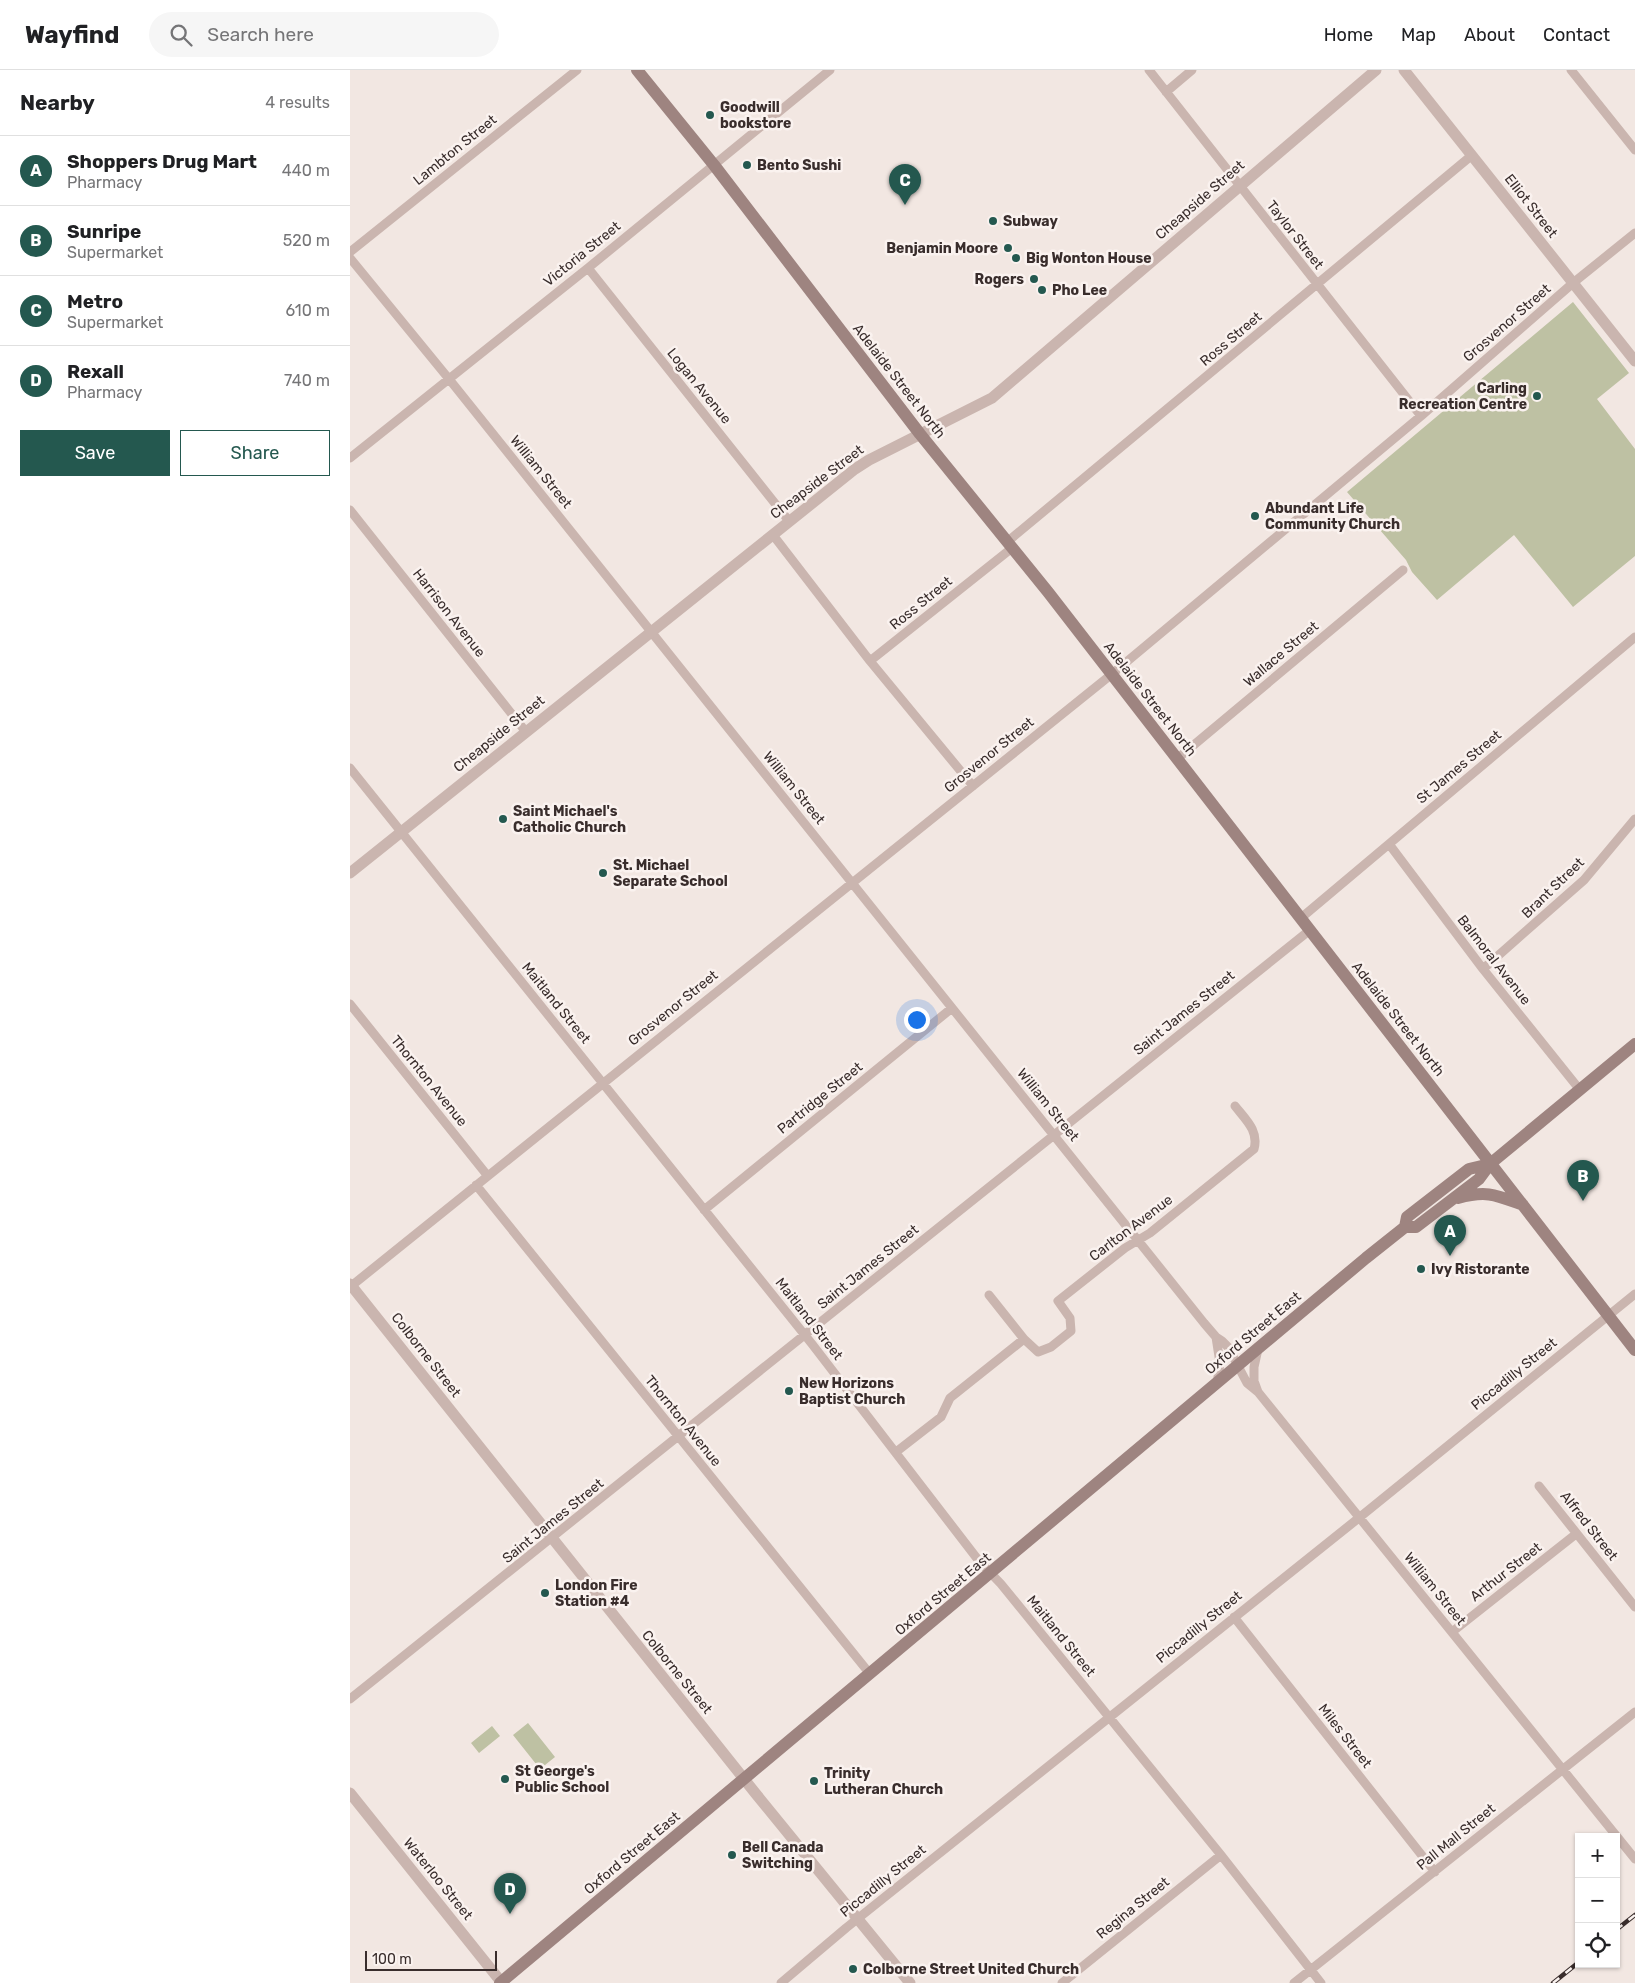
<!DOCTYPE html>
<meta charset="utf-8">
<style>
:root{--surface:#fff;--page:#f6f6f6;--text:#202124;--muted:#757577;--line:#e0e0e0;--accent:#24584f}
body{margin:0;font-family:Rubik,sans-serif;background:var(--page);color:var(--text)}
.controls{position:absolute;right:15px;bottom:15px;display:grid;overflow:hidden;border-radius:0px;box-shadow:0 1px 4px #0004}
.controls button{width:45px;height:45px;display:grid;place-items:center;padding:0;border:0;border-bottom:1px solid var(--line);background:var(--surface);color:var(--text);font:25px sans-serif}
.scale{position:absolute;left:15px;bottom:12px;width:132px;box-sizing:border-box;padding-left:5px;border:2px solid #392d2c;border-top:0;font-size:14px;line-height:18px;white-space:nowrap;color:#392d2c;-webkit-text-stroke:4px #faf2ef;paint-order:stroke}
.you{position:absolute;left:566px;top:949px;width:18px;height:18px;margin:-12px;border:4px solid #fff;border-radius:50%;background:#1a73e8;box-shadow:0 0 0 8px #1a73e833}
.badge{display:grid;place-items:center;width:32px;height:32px;border-radius:50%;background:var(--accent);color:#fff;font-size:16px;font-weight:700}
.pin{position:absolute;translate:-50% -41px;filter:drop-shadow(0 1px 2px #0008)}
.pin::after{content:'';position:absolute;top:26px;width:18px;height:15px;background:inherit;clip-path:polygon(0 0,100% 0,50% 100%)}
.list{margin:0;padding:0;list-style:none}
h2{display:flex;justify-content:space-between;align-items:center;height:65px;margin:0;padding:0 20px;font-size:21px}
h2 small{font-size:16px;font-weight:400;color:var(--muted)}
.list li{display:grid;grid-template-columns:32px 1fr auto;gap:15px;align-items:center;box-sizing:border-box;height:70px;padding:0 20px;border-top:1px solid var(--line)}
.list b{display:block;font-size:19px;white-space:nowrap}
.list p{margin:0;font-size:16px;white-space:nowrap;color:var(--muted)}
.list em{font-size:16px;font-style:normal;color:var(--muted)}
.actions{display:flex;gap:10px;padding:15px 20px}
.actions a{flex:1;padding:11px 0;border:1px solid var(--accent);border-radius:0px;text-align:center;font-size:18px;color:var(--accent)}
.actions .main{background:var(--accent);color:#fff}
.icon{flex:none;width:28px;height:28px;fill:none;stroke:currentColor;stroke-width:2;stroke-linecap:round;stroke-linejoin:round}
.map{position:relative;flex:none;width:1285px;height:1913px;overflow:hidden}
header{display:flex;align-items:center;gap:30px;box-sizing:border-box;height:70px;padding:0 25px;background:var(--surface);border-bottom:1px solid var(--line)}
header strong{font-size:24px}
nav{display:flex;gap:28px;margin-inline-start:auto;font-size:18px}
.search{width:350px;height:45px;background:var(--page);display:flex;align-items:center;gap:12px;box-sizing:border-box;padding:0 18px;border-radius:28px;color:var(--muted);font-size:19px}
main{display:flex}
aside{flex:1;background:var(--surface)}
.map>svg:first-child{display:block}
.green{fill:#bec1a3}
.lines{fill:none;stroke-linecap:round;stroke-linejoin:round}
.minor{stroke:#cab5af;stroke-width:9}
.tertiary{stroke:#cab5af;stroke-width:11}
.secondary{stroke:#9e8480;stroke-width:12}
.rail-casing{stroke:#392d2c;stroke-width:4.5}
.rail{stroke:#faf2ef;stroke-width:2.5;stroke-dasharray:8;stroke-linecap:butt}
.poi-dot{fill:#24584f;stroke:#faf2ef;stroke-width:2}
.labels{text-anchor:middle;dominant-baseline:central;stroke-width:5;stroke-linejoin:round;paint-order:stroke}
.poi-label{font-size:14px;font-weight:bold;fill:#392d2c;stroke:#faf2ef;text-anchor:start}
.street-label{font-size:14px;fill:#392d2c;stroke:#faf2ef}
</style>
<header>
<strong>Wayfind</strong>
<div class="search"><svg class="icon" aria-label="search" viewBox="0 0 24 24"><circle cx="10" cy="10" r="6"/><path d="M15 15l6 6"/></svg>Search here</div>
<nav><a>Home</a><a>Map</a><a>About</a><a>Contact</a></nav>
</header>
<main>
<aside>
<h2>Nearby<small>4 results</small></h2>
<ul class="list">
<li><span class="badge">A</span><div><b>Shoppers Drug Mart</b><p>Pharmacy</p></div><em>440 m</em></li>
<li><span class="badge">B</span><div><b>Sunripe</b><p>Supermarket</p></div><em>520 m</em></li>
<li><span class="badge">C</span><div><b>Metro</b><p>Supermarket</p></div><em>610 m</em></li>
<li><span class="badge">D</span><div><b>Rexall</b><p>Pharmacy</p></div><em>740 m</em></li>
</ul>
<div class="actions"><a class="main">Save</a><a>Share</a></div>
</aside>
<div class="map">
<svg width="1285" height="1913" viewBox="0 0 1285 1913">
<rect width="100%" height="100%" fill="#f2e7e2"/>
<path class="green" d="M1223,232L1279,303L1247,329L1285,379V486L1223,537L1164,465L1087,530L1062,502L1056,490L997,422Z
M178,1653L205,1687L190,1699L163,1665Z
M142,1656L150,1666L129,1683L121,1673Z"/>
<g class="lines">
<path class="minor" d="M799,0L1071,346
M1221,0L1285,80
M816,22L842,0
M0,182L227,0
M0,188L99,309L854,1253L866,1267L872,1271L878,1277L897,1313L908,1322L1285,1789
M238,198L439,451
M0,388L238,198L480,0
M0,440L176,662
M423,465L520,591L623,716
M657,472L1121,86
M520,591L662,478
M827,689L1053,500
M0,698L462,1274L629,1491L651,1514L871,1785L971,1913
M1039,774L1133,899L1230,1020
M951,848L1285,567
M1133,899L1234,810L1285,749
M0,934L137,1105
M126,1115L520,1604
M354,1140L602,938
M0,1217L762,604L1071,346L1223,213L1285,163
M639,1225L674,1269L688,1282L701,1277L721,1261L720,1248L708,1231L775,1178L800,1163L904,1079C909,1061 896,1050 885,1036
M866,1267L870,1293L867,1314
M908,1322L904,1311V1297L908,1279
M546,1382L591,1347L600,1328L674,1269
M1189,1416L1285,1537
M884,1547L1085,1802
M1102,1562L1226,1464
M0,1629L960,860
M431,1913L496,1858L1010,1447L1285,1224
M712,1913L871,1785
M944,1913L1285,1642"/>
<path class="tertiary" d="M1054,0L1285,291
M0,803L505,399L519,390L642,328L1026,0
M0,1214L406,1724L560,1913
M0,1723L152,1913"/>
<path class="secondary" d="M287,0L364,95L570,364L698,522L1285,1280
M1108,1128C1137,1120 1146,1125 1173,1135
M1055,1157L1057,1147L1119,1099L1140,1094
M150,1913L1016,1188L1055,1157H1066L1129,1109L1140,1094L1285,974"/>
<defs>
<path id="rail" d="M1266,1860L1285,1845
M1203,1913L1229,1892"/>
</defs>
<use href="#rail" class="rail-casing"/>
<use href="#rail" class="rail"/>
</g>
<g class="poi-dot">
<circle cx="360" cy="45" r="5"/>
<circle cx="397" cy="95" r="5"/>
<circle cx="643" cy="151" r="5"/>
<circle cx="658" cy="178" r="5"/>
<circle cx="666" cy="188" r="5"/>
<circle cx="684" cy="209" r="5"/>
<circle cx="692" cy="220" r="5"/>
<circle cx="1187" cy="326" r="5"/>
<circle cx="905" cy="446" r="5"/>
<circle cx="153" cy="749" r="5"/>
<circle cx="253" cy="803" r="5"/>
<circle cx="1071" cy="1199" r="5"/>
<circle cx="439" cy="1321" r="5"/>
<circle cx="195" cy="1523" r="5"/>
<circle cx="155" cy="1709" r="5"/>
<circle cx="464" cy="1711" r="5"/>
<circle cx="382" cy="1785" r="5"/>
<circle cx="503" cy="1899" r="5"/>
</g>
<g class="labels">
<g class="poi-label">
<text x="370" y="37">Goodwill<tspan x="370" dy="16">bookstore</tspan></text>
<text x="407" y="95">Bento Sushi</text>
<text x="653" y="151">Subway</text>
<text x="648" y="178" text-anchor="end">Benjamin Moore</text>
<text x="676" y="188">Big Wonton House</text>
<text x="674" y="209" text-anchor="end">Rogers</text>
<text x="702" y="220">Pho Lee</text>
<text x="1177" y="318" text-anchor="end">Carling<tspan x="1177" dy="16">Recreation Centre</tspan></text>
<text x="915" y="438">Abundant Life<tspan x="915" dy="16">Community Church</tspan></text>
<text x="163" y="741">Saint Michael's<tspan x="163" dy="16">Catholic Church</tspan></text>
<text x="263" y="795">St. Michael<tspan x="263" dy="16">Separate School</tspan></text>
<text x="1081" y="1199">Ivy Ristorante</text>
<text x="449" y="1313">New Horizons<tspan x="449" dy="16">Baptist Church</tspan></text>
<text x="205" y="1515">London Fire<tspan x="205" dy="16">Station #4</tspan></text>
<text x="165" y="1701">St George's<tspan x="165" dy="16">Public School</tspan></text>
<text x="474" y="1703">Trinity<tspan x="474" dy="16">Lutheran Church</tspan></text>
<text x="392" y="1777">Bell Canada<tspan x="392" dy="16">Switching</tspan></text>
<text x="513" y="1899">Colborne Street United Church</text>
</g>
<g class="street-label">
<text transform="translate(105 80) rotate(-39)">Lambton Street</text>
<text transform="translate(850 130) rotate(-41)">Cheapside Street</text>
<text transform="translate(1181 136) rotate(52)">Elliot Street</text>
<text transform="translate(945 165) rotate(52)">Taylor Street</text>
<text transform="translate(232 184) rotate(-39)">Victoria Street</text>
<text transform="translate(1157 253) rotate(-41)">Grosvenor Street</text>
<text transform="translate(881 269) rotate(-40)">Ross Street</text>
<text transform="translate(549 311) rotate(52)">Adelaide Street North</text>
<text transform="translate(349 316) rotate(51)">Logan Avenue</text>
<text transform="translate(191 402) rotate(51)">William Street</text>
<text transform="translate(467 412) rotate(-37)">Cheapside Street</text>
<text transform="translate(571 533) rotate(-39)">Ross Street</text>
<text transform="translate(99 543) rotate(52)">Harrison Avenue</text>
<text transform="translate(931 584) rotate(-40)">Wallace Street</text>
<text transform="translate(800 629) rotate(52)">Adelaide Street North</text>
<text transform="translate(149 664) rotate(-39)">Cheapside Street</text>
<text transform="translate(639 685) rotate(-39)">Grosvenor Street</text>
<text transform="translate(1109 697) rotate(-40)">St James Street</text>
<text transform="translate(444 718) rotate(51)">William Street</text>
<text transform="translate(1203 818) rotate(-44)">Brant Street</text>
<text transform="translate(1144 890) rotate(52)">Balmoral Avenue</text>
<text transform="translate(206 933) rotate(51)">Maitland Street</text>
<text transform="translate(323 938) rotate(-39)">Grosvenor Street</text>
<text transform="translate(834 943) rotate(-39)">Saint James Street</text>
<text transform="translate(1048 949) rotate(52)">Adelaide Street North</text>
<text transform="translate(79 1011) rotate(51)">Thornton Avenue</text>
<text transform="translate(470 1028) rotate(-39)">Partridge Street</text>
<text transform="translate(698 1035) rotate(51)">William Street</text>
<text transform="translate(781 1158) rotate(-37)">Carlton Avenue</text>
<text transform="translate(518 1197) rotate(-39)">Saint James Street</text>
<text transform="translate(459 1249) rotate(52)">Maitland Street</text>
<text transform="translate(903 1263) rotate(-40)">Oxford Street East</text>
<text transform="translate(76 1285) rotate(52)">Colborne Street</text>
<text transform="translate(1164 1304) rotate(-39)">Piccadilly Street</text>
<text transform="translate(333 1351) rotate(51)">Thornton Avenue</text>
<text transform="translate(203 1451) rotate(-39)">Saint James Street</text>
<text transform="translate(1239 1456) rotate(52)">Alfred Street</text>
<text transform="translate(1156 1502) rotate(-38)">Arthur Street</text>
<text transform="translate(1085 1519) rotate(51)">William Street</text>
<text transform="translate(593 1524) rotate(-40)">Oxford Street East</text>
<text transform="translate(849 1557) rotate(-39)">Piccadilly Street</text>
<text transform="translate(711 1566) rotate(51)">Maitland Street</text>
<text transform="translate(327 1602) rotate(51)">Colborne Street</text>
<text transform="translate(995 1666) rotate(52)">Miles Street</text>
<text transform="translate(1106 1767) rotate(-39)">Pall Mall Street</text>
<text transform="translate(282 1783) rotate(-40)">Oxford Street East</text>
<text transform="translate(88 1809) rotate(51)">Waterloo Street</text>
<text transform="translate(533 1811) rotate(-39)">Piccadilly Street</text>
<text transform="translate(783 1838) rotate(-39)">Regina Street</text>
</g>
</g>
</svg>
<div class="controls">
<button>+</button>
<button>−</button>
<button><svg class="icon" aria-label="locate" viewBox="0 0 24 24"><circle cx="12" cy="12" r="6"/><path d="M12 2v4M12 18v4M2 12h4M18 12h4"/></svg></button>
</div>
<div class="scale">100 m</div>
<div class="you"></div>
<div class="pin badge" style="left:1100px;top:1186px">A</div>
<div class="pin badge" style="left:1233px;top:1131px">B</div>
<div class="pin badge" style="left:555px;top:135px">C</div>
<div class="pin badge" style="left:160px;top:1844px">D</div>
</div>
</main>
